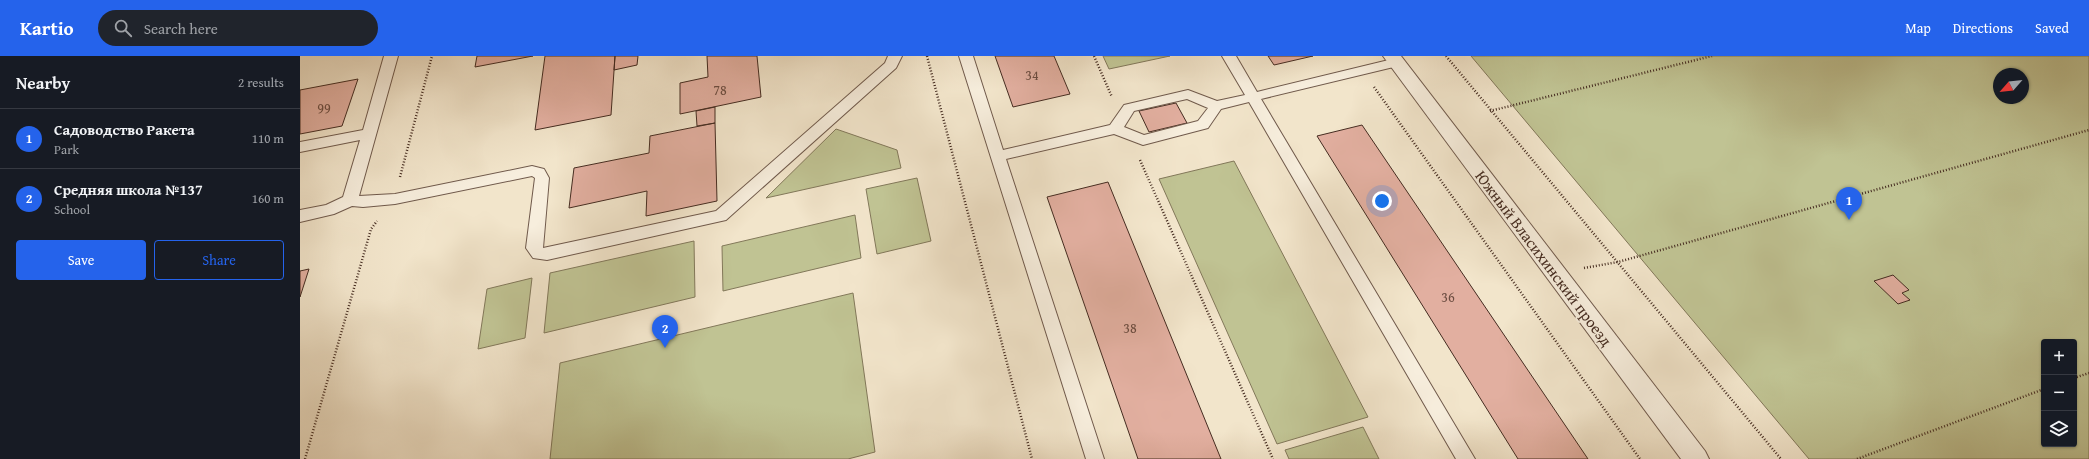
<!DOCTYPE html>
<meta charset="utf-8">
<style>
:root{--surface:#171b24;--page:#20242c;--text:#f1f3f6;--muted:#9ea1a6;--line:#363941;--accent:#2563eb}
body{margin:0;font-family:"Gentium Book Plus",serif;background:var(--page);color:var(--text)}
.controls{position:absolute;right:12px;bottom:12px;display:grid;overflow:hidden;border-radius:4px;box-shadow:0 1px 3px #0004}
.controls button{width:36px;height:36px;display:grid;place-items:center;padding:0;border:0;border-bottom:1px solid var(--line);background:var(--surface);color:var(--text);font:20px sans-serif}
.compass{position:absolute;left:1693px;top:12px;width:36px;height:36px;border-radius:50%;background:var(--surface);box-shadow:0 1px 3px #0004;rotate:242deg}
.you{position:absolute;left:1082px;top:145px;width:14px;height:14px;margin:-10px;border:3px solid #fff;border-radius:50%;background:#1a73e8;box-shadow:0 0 0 6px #1a73e833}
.badge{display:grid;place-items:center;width:26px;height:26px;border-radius:50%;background:var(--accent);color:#fff;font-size:13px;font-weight:700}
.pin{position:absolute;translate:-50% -33px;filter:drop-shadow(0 1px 2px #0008)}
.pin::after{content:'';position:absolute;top:21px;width:14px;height:12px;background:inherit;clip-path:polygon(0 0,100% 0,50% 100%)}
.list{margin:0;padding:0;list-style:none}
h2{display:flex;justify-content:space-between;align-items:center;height:52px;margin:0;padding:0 16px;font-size:17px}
h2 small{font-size:13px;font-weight:400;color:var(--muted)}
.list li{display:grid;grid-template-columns:26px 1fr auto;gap:12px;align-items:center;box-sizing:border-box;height:60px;padding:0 16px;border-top:1px solid var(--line)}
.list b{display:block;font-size:15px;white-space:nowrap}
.list p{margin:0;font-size:13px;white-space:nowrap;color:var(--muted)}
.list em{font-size:13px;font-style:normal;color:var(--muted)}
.actions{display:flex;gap:8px;padding:12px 16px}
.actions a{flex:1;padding:9px 0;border:1px solid var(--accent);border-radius:4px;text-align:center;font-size:14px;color:var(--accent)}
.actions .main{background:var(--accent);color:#fff}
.icon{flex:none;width:22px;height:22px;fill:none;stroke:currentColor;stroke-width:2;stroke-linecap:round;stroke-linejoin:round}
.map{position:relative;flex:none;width:1789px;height:403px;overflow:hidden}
header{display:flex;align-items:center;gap:24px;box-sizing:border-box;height:56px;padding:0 20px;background:var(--accent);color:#fff}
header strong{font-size:19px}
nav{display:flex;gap:22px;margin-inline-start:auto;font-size:14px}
.search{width:280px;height:36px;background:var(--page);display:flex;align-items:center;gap:10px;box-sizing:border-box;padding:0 14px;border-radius:22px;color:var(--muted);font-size:15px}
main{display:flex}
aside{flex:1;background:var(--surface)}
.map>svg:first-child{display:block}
.green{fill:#c0c393;stroke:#82785a;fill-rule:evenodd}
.building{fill:#e2afa0;stroke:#452c21}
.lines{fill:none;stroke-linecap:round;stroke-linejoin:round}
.lane-casing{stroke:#705a4c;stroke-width:2}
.street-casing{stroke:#705a4c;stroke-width:2}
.path{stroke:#452c21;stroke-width:2.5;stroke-dasharray:1 2;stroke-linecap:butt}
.lane{fill:#f7eedd;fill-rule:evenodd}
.street{fill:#f7eedd;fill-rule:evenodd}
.labels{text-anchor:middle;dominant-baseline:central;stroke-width:3.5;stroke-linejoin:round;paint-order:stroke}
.number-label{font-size:14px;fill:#6c4d41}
.street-label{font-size:16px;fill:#452c21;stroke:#f7eedd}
</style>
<header>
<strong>Kartio</strong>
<div class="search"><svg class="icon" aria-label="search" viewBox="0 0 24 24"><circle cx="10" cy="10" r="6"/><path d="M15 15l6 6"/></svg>Search here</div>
<nav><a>Map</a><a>Directions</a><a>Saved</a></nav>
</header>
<main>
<aside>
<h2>Nearby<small>2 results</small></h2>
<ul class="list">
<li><span class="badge">1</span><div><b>Садоводство Ракета</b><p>Park</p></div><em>110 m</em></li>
<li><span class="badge">2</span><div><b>Средняя школа №137</b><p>School</p></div><em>160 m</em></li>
</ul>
<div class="actions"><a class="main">Save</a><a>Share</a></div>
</aside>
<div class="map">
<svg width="1789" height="403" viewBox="0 0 1789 403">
<rect width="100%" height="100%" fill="#f2e5cb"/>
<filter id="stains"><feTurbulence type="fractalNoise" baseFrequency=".005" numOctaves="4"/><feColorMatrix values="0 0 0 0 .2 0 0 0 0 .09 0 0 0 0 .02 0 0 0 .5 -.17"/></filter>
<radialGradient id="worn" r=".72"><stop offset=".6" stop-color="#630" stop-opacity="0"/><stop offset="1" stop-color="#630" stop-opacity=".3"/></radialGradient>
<path class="green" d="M803,0H870L809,13Z
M1171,0H1789V403H1509ZM1699,18H1723V42H1699ZM1744,286H1774V388H1744Z
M536,73L597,94L601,112L466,142Z
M934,105L1068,361L977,388L859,123Z
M617,122L631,185L577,198L566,133Z
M555,159L561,202L423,235L422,190Z
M394,185L395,241L244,277L250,217Z
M232,222L225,282L178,293L187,233Z
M553,237L575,396L548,403H250L260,307Z
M1063,371L1079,403H989L985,394Z"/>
<path class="building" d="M177,0H233L175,11Z
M245,0H315L311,59L235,74Z
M315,0H338L337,9L314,14Z
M407,0H457L461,41L380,58V27L408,21Z
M695,0H754L770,38L713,51Z
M968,0H1013L974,9Z
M58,23L42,70L0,78V34Z
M876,47L887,67L849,76L839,55Z
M415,51V67L397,70L396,55Z
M415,67L417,145L346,160L347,135L269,152L274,112L349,97L350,80Z
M1062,69L1288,403H1218L1017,80Z
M808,126L921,403H838L747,141Z
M9,213L0,241V215Z
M1593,219L1609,234L1602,237L1610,244L1598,248L1574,225Z"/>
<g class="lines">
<defs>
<path id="lane" d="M84,0H98L59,140L95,138L232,110L244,113L249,122L243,192L416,155L585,7L588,0H602L596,12L426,164L247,204L233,202L226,192L235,122L232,120L95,148L63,151L52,150L34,158L0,166V154L26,149L43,141L60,84L0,96V86L63,74Z
M659,0H673L703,94L810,69L824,49L888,34L917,45L945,39L922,0H936L957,36L1097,2L1102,3L1104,6L1102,9L961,43L1175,403H1156L949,46L921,53L908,72L843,89L814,78L706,103L804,403H786ZM887,43L908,52L898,65L844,79L824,71L834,55Z"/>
<path id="street" d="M1083,0H1101L1405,395L1409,403H1381Z"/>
</defs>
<use href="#lane" class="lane-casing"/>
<use href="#street" class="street-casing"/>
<path class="path" d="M627,0L732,403
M794,0L812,41
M1146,0L1481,403
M1074,31L1340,403
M1190,55L1412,0
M840,104L973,403
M100,121L132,0
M1284,212L1318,206L1789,74
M1774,322L1789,317
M5,403L71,173L77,165
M1557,403L1744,333"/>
<use href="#lane" class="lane"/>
<use href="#street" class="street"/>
</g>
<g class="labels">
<g class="number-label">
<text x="732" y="19">34</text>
<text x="420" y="34">78</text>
<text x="24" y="52">99</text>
<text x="1148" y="241">36</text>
<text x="830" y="272">38</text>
</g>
<g class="street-label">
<text transform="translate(1244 202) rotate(53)">Южный Власихинский проезд</text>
</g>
</g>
<rect width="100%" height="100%" filter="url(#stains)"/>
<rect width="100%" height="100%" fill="url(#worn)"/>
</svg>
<div class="controls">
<button>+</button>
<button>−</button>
<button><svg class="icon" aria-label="layers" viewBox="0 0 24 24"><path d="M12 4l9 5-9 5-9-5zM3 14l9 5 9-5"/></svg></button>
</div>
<svg class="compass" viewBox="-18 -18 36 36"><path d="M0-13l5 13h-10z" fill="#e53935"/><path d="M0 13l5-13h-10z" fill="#9ea1a6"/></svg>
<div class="you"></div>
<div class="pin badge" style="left:1549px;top:164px">1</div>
<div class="pin badge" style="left:365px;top:292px">2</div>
</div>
</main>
